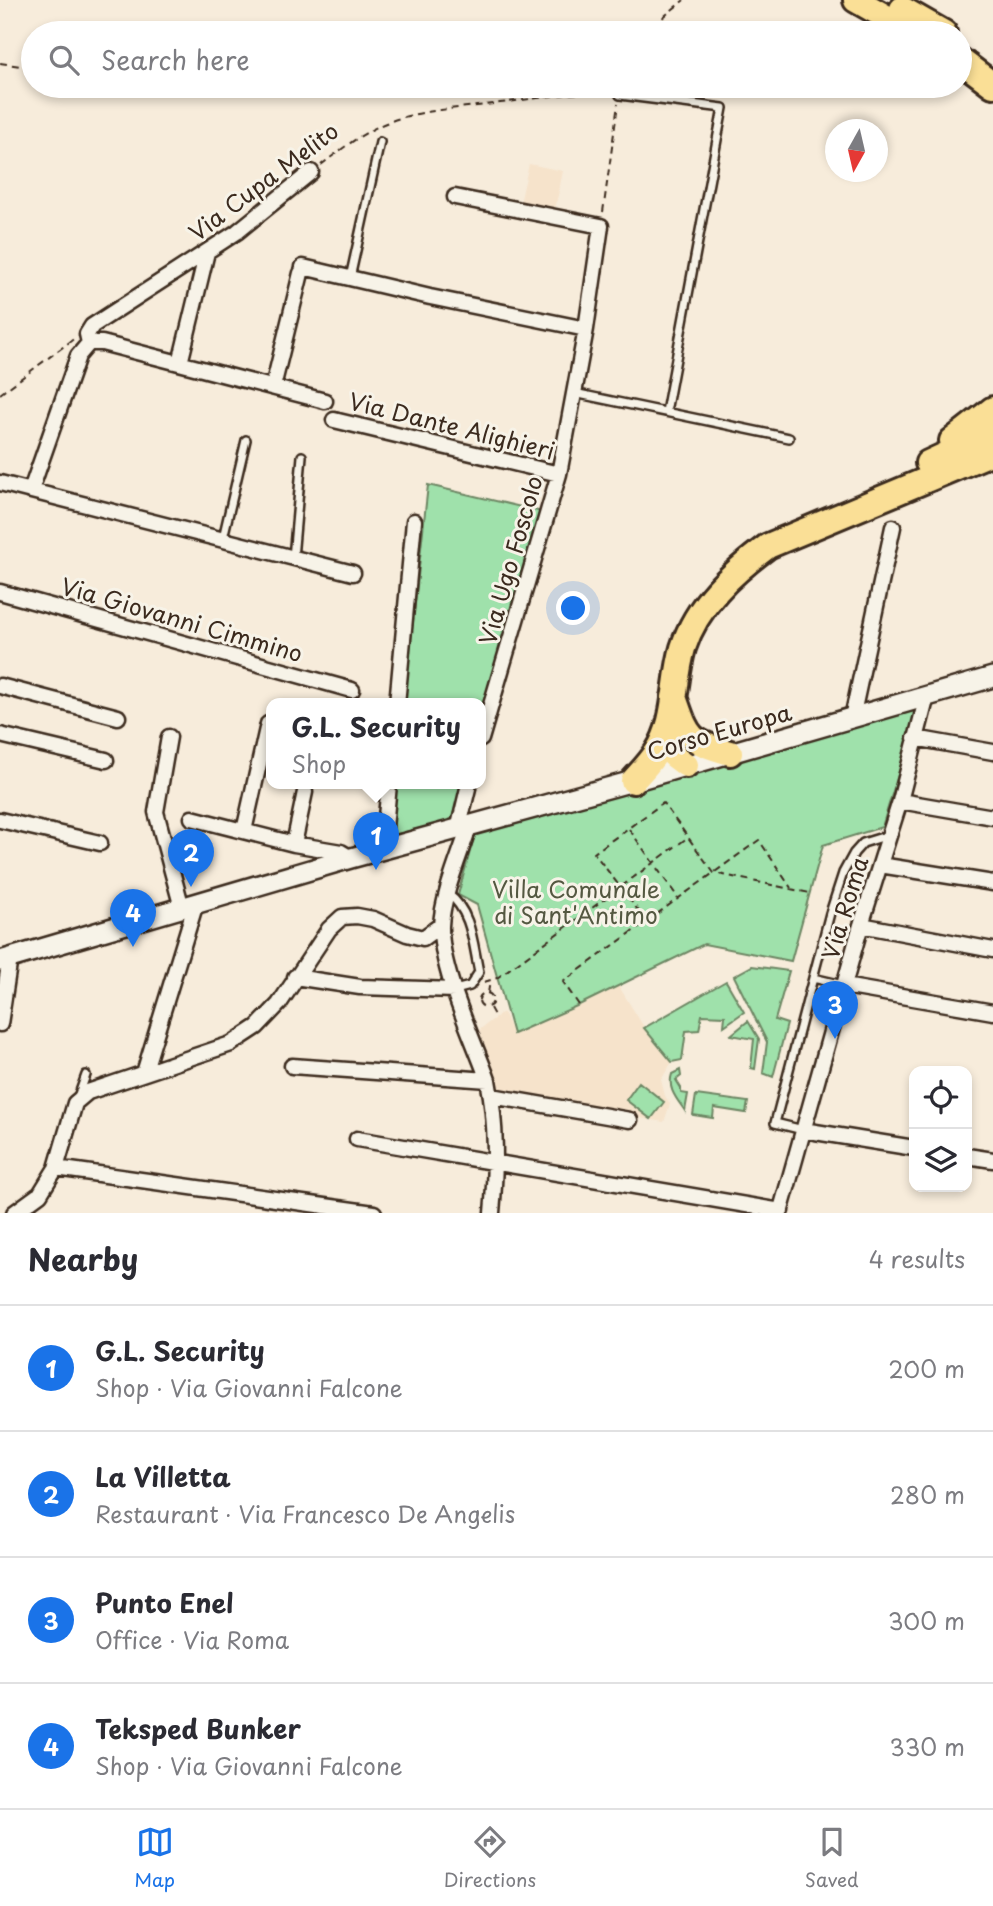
<!DOCTYPE html>
<meta charset="utf-8">
<style>
:root{--surface:#fff;--page:#f2f2f3;--text:#2b2b33;--muted:#7c7c81;--line:#e1e1e2;--accent:#1a73e8}
body{margin:0;font-family:"Playpen Sans",sans-serif;background:var(--page);color:var(--text)}
.controls{position:absolute;right:21px;bottom:21px;display:grid;overflow:hidden;border-radius:14px;box-shadow:0 4px 10px #0003}
.controls button{width:63px;height:63px;display:grid;place-items:center;padding:0;border:0;border-bottom:2px solid var(--line);background:var(--surface);color:var(--text);font:35px sans-serif}
.compass{position:absolute;left:825px;top:119px;width:63px;height:63px;border-radius:50%;background:var(--surface);box-shadow:0 4px 10px #0003;rotate:188deg}
.you{position:absolute;left:574px;top:609px;width:24px;height:24px;margin:-18px;border:5px solid #fff;border-radius:50%;background:#1a73e8;box-shadow:0 0 0 10px #1a73e833}
.badge{display:grid;place-items:center;width:46px;height:46px;border-radius:50%;background:var(--accent);color:#fff;font-size:23px;font-weight:700}
.pin{position:absolute;translate:-50% -58px;filter:drop-shadow(0 2px 4px #0008)}
.pin::after{content:'';position:absolute;top:37px;width:24px;height:21px;background:inherit;clip-path:polygon(0 0,100% 0,50% 100%)}
.popup{position:absolute;left:266px;top:698px;width:220px;height:91px;box-sizing:border-box;display:grid;place-content:center;border-radius:14px;background:var(--surface);filter:drop-shadow(0 2px 5px #0005);font-size:23px;white-space:nowrap;color:var(--muted)}
.popup b{font-size:26px;color:var(--text)}
.popup::after{content:'';position:absolute;left:50%;top:100%;margin-left:-14px;border:14px solid transparent;border-top-color:var(--surface)}
.list{margin:0;padding:0;list-style:none}
h2{display:flex;justify-content:space-between;align-items:center;height:91px;margin:0;padding:0 28px;font-size:30px}
h2 small{font-size:23px;font-weight:400;color:var(--muted)}
.list li{display:grid;grid-template-columns:46px 1fr auto;gap:21px;align-items:center;box-sizing:border-box;height:126px;padding:0 28px;border-top:2px solid var(--line)}
.list b{display:block;font-size:26px;white-space:nowrap}
.list p{margin:0;font-size:23px;white-space:nowrap;color:var(--muted)}
.list em{font-size:23px;font-style:normal;color:var(--muted)}
.icon{flex:none;width:38px;height:38px;fill:none;stroke:currentColor;stroke-width:2;stroke-linecap:round;stroke-linejoin:round}
.map{position:relative;flex:none;width:993px;height:1213px;overflow:hidden}
.search{position:absolute;background:var(--surface);box-shadow:0 4px 10px #0003;left:21px;right:21px;top:21px;height:77px;display:flex;align-items:center;gap:18px;box-sizing:border-box;padding:0 24px;border-radius:38px;color:var(--muted);font-size:26px}
.sheet{height:595px;background:var(--surface)}
nav{display:flex;justify-content:space-around;align-items:center;box-sizing:border-box;height:98px;border-top:2px solid var(--line);background:var(--surface);font-size:19px;color:var(--muted)}
nav a{display:grid;justify-items:center;gap:4px}
nav .on{color:var(--accent)}
.map>svg:first-child{display:block}
.built{fill:#f6e3cb}
.green{fill:#9fe1ab;stroke:#6d8664;stroke-width:2}
.lines{fill:none;stroke-linecap:round;stroke-linejoin:round}
.lane-casing{stroke:#3b2a1e;stroke-width:12}
.street-casing{stroke:#3b2a1e;stroke-width:19}
.secondary-casing{stroke:#3b2a1e;stroke-width:24}
.highway-casing{stroke:#3b2a1e;stroke-width:30}
.path{stroke:#3b2a1e;stroke-width:2;stroke-dasharray:7 5;stroke-linecap:butt}
.lane{stroke:#f7f3e8;stroke-width:7}
.street{stroke:#f7f3e8;stroke-width:14}
.secondary{stroke:#f7f3e8;stroke-width:19}
.highway{stroke:#fadf96;stroke-width:24}
.labels{text-anchor:middle;dominant-baseline:central;stroke-width:6;stroke-linejoin:round;paint-order:stroke}
.street-label{font-size:23px;fill:#3b2a1e;stroke:#f7f3e8}
.park-label{font-size:23px;fill:#545841;stroke:#f7f3e8}
</style>
<div class="map">
<svg width="993" height="1213" viewBox="0 0 993 1213">
<rect width="100%" height="100%" fill="#f7ecdb"/>
<filter id="ink" filterUnits="userSpaceOnUse"><feTurbulence type="fractalNoise" baseFrequency=".0143" numOctaves="2"/><feDisplacementMap in="SourceGraphic" scale="14" xChannelSelector="R" yChannelSelector="G"/><feConvolveMatrix kernelMatrix="1 2 1 2 8 2 1 2 1" color-interpolation-filters="sRGB"/></filter>
<g filter="url(#ink)">
<path class="built" d="M529,164L563,171L555,210L520,203Z
M618,985L644,1027L672,1062L661,1080L665,1096L670,1104L664,1122L501,1095L479,1030L503,1012L513,1034Z"/>
<path class="green" d="M428,485L542,512L481,720V704H404Z
M919,706L882,827L823,845L791,961L704,944L579,1005L513,1034L477,905L458,895L475,833Z
M395,784H462L451,821L389,836Z
M752,966L789,971L775,1020L787,1024L773,1077L763,1073L767,1042L734,976Z
M726,981L744,1012L724,1026L725,1016L702,1015L699,1030L686,1031L682,1060L672,1062L644,1028Z
M748,1021L759,1039L755,1069L751,1068L754,1039L731,1035Z
M680,1070L681,1076L676,1080L681,1088V1093L688,1094L685,1111C677,1099 667,1089 672,1074Z
M639,1082L664,1102L651,1119L626,1100Z
M696,1095L748,1102L746,1113L714,1108L713,1118L693,1115Z"/>
<g class="lines">
<defs>
<path id="lane" d="M620,95L723,108L666,412
M350,278L380,142
M574,393L789,438
M223,538L246,440
M293,558L302,456
M448,894C472,911 473,945 479,972L470,986L455,990
M813,978L843,985
M78,1097L86,1075
M803,1130L775,1123L830,913L843,873L854,853L863,843L889,835"/>
<path id="street" d="M455,197L601,226L586,329L559,474L481,739
M303,267L430,297L586,329
M89,343L87,334L92,326L237,232L311,172
M89,343H102L325,401
M180,363L207,252
M273,387L301,273
M334,420L559,474
M0,483L353,573
M31,490L78,356L89,343
M0,592L352,690
M0,686L118,717
M397,704L414,521
M852,718L893,527
M0,735L106,760
M169,737L156,812L182,908
M915,738L993,752
M900,801L993,817
M192,818L294,844L341,852L351,858
M0,820L100,843
M469,827C460,855 442,897 441,926C440,970 473,1038 488,1080C497,1125 496,1168 492,1213
M458,830L469,784
M244,831L268,724
M294,844L305,792
M383,850L389,784
M880,865L993,883
M861,925L993,950
M295,977L360,987L455,990
M844,986L993,1012
M0,1024L10,958
M292,1066L488,1080
M144,1073L196,903
M492,1096L630,1120
M803,1130L914,1148
M357,1139L781,1211
M967,1156L993,1160
M56,1168L374,1213
M14,1213L40,1194L56,1168L75,1103L88,1092L231,1044L257,1027L279,1004L329,929L342,917L357,916L373,919L407,934L423,938L441,925
M780,1213L861,925L900,801L927,696"/>
<path id="secondary" d="M0,961L351,858L633,781L993,677"/>
<path id="highway" d="M856,0L914,33
M902,9L944,33
M960,60L993,85
M952,441L993,409
M928,463L993,433
M674,697C688,737 687,741 730,753
M666,736L674,756L686,765
M633,781C641,772 650,763 657,752C677,722 673,682 683,648C697,604 732,573 768,546L993,452"/>
</defs>
<use href="#lane" class="lane-casing"/>
<use href="#street" class="street-casing"/>
<use href="#secondary" class="secondary-casing"/>
<use href="#highway" class="highway-casing"/>
<path class="path" d="M644,33L684,0
M0,63L33,68
M321,165C339,151 358,136 379,126C415,109 460,109 500,103C536,99 575,90 612,94
M603,212L618,104
M0,394L75,338
M629,829L679,899
M647,922L594,853L663,803L714,873L810,893
M484,982L497,978L687,838
M479 1000a7 7 0 1 1 14 0a7 7 0 1 1-14 0Z
M488,993L490,981
M579,1005L563,982L759,840L791,888
M490,1008L495,1017"/>
<use href="#lane" class="lane"/>
<use href="#street" class="street"/>
<use href="#secondary" class="secondary"/>
<use href="#highway" class="highway"/>
</g>
</g>
<g class="labels">
<g class="street-label">
<text transform="translate(263 181) rotate(-37)">Via Cupa Melito</text>
<text transform="translate(452 425) rotate(14)">Via Dante Alighieri</text>
<text transform="translate(510 560) rotate(-74)">Via Ugo Foscolo</text>
<text transform="translate(182 619) rotate(16)">Via Giovanni Cimmino</text>
<text transform="translate(719 731) rotate(-16)">Corso Europa</text>
<text transform="translate(844 908) rotate(-73)">Via Roma</text>
</g>
<g class="park-label">
<text x="576" y="888">Villa Comunale<tspan x="576" dy="26">di Sant'Antimo</tspan></text>
</g>
</g>
</svg>
<div class="controls">
<button><svg class="icon" aria-label="locate" viewBox="0 0 24 24"><circle cx="12" cy="12" r="6"/><path d="M12 2v4M12 18v4M2 12h4M18 12h4"/></svg></button>
<button><svg class="icon" aria-label="layers" viewBox="0 0 24 24"><path d="M12 4l9 5-9 5-9-5zM3 14l9 5 9-5"/></svg></button>
</div>
<svg class="compass" viewBox="-18 -18 36 36"><path d="M0-13l5 13h-10z" fill="#e53935"/><path d="M0 13l5-13h-10z" fill="#7c7c81"/></svg>
<div class="you"></div>
<div class="pin badge" style="left:376px;top:870px">1</div>
<div class="popup"><b>G.L. Security</b>Shop</div>
<div class="pin badge" style="left:191px;top:887px">2</div>
<div class="pin badge" style="left:835px;top:1039px">3</div>
<div class="pin badge" style="left:133px;top:947px">4</div>
<div class="search"><svg class="icon" aria-label="search" viewBox="0 0 24 24"><circle cx="10" cy="10" r="6"/><path d="M15 15l6 6"/></svg>Search here</div>
</div>
<section class="sheet">
<h2>Nearby<small>4 results</small></h2>
<ul class="list">
<li><span class="badge">1</span><div><b>G.L. Security</b><p>Shop · Via Giovanni Falcone</p></div><em>200 m</em></li>
<li><span class="badge">2</span><div><b>La Villetta</b><p>Restaurant · Via Francesco De Angelis</p></div><em>280 m</em></li>
<li><span class="badge">3</span><div><b>Punto Enel</b><p>Office · Via Roma</p></div><em>300 m</em></li>
<li><span class="badge">4</span><div><b>Teksped Bunker</b><p>Shop · Via Giovanni Falcone</p></div><em>330 m</em></li>
</ul>
</section>
<nav>
<a class="on"><svg class="icon" aria-label="map" viewBox="0 0 24 24"><path d="M3 6l6-2 6 2 6-2v14l-6 2-6-2-6 2zM9 4v14M15 6v14"/></svg>Map</a>
<a><svg class="icon" aria-label="directions" viewBox="0 0 24 24"><path d="M12 3l9 9-9 9-9-9zM9 14v-3h6M13 9l2 2-2 2"/></svg>Directions</a>
<a><svg class="icon" aria-label="saved" viewBox="0 0 24 24"><path d="M7 4h10v16l-5-4-5 4z"/></svg>Saved</a>
</nav>
